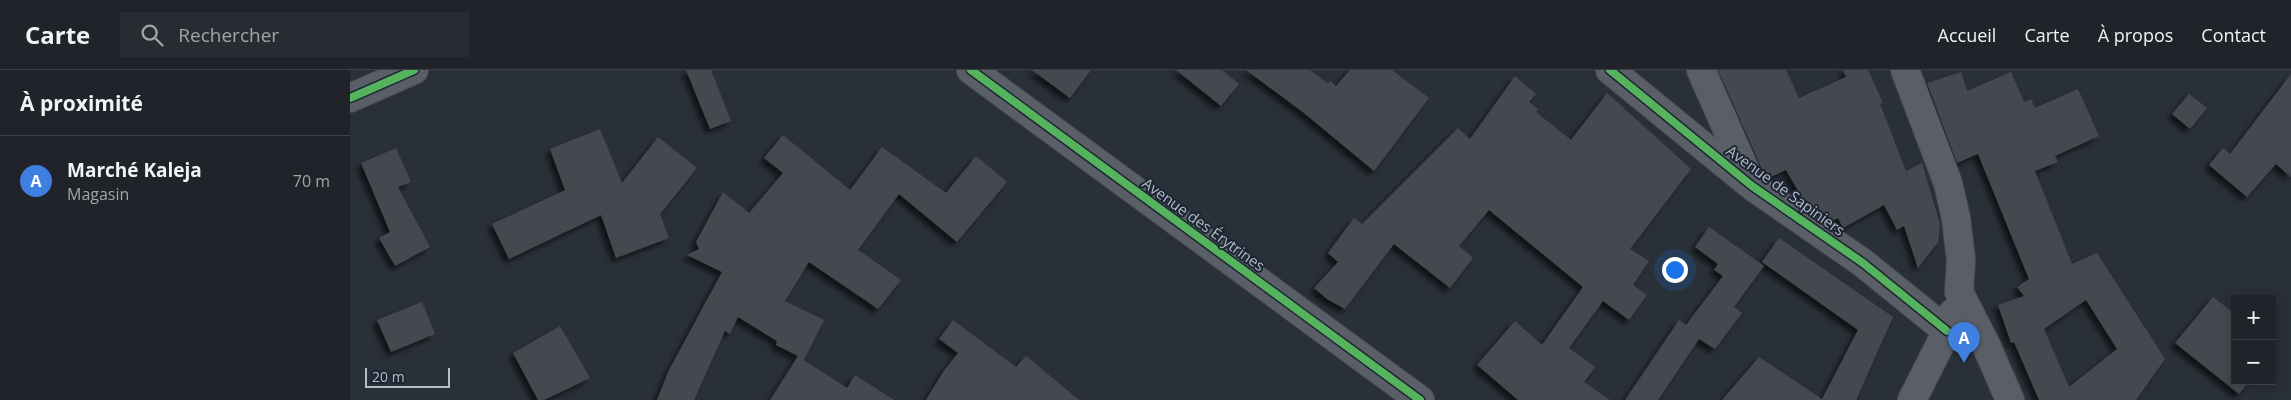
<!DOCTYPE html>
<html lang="fr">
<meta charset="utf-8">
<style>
:root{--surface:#20242a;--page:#282c32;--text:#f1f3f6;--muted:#a2a4a8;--line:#3d4147;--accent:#d93025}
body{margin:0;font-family:"Open Sans",sans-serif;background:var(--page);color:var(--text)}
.controls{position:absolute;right:15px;bottom:15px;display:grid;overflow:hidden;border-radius:0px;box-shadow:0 2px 12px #0003}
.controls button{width:45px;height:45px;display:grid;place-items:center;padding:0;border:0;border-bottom:1px solid var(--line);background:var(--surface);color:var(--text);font:25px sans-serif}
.scale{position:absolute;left:15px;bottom:12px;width:85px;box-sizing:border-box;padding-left:5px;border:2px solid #b4bcc9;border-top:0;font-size:14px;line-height:18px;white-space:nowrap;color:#b4bcc9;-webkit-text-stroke:4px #1d2633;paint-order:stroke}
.you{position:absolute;left:1324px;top:199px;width:18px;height:18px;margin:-12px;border:4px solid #fff;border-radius:50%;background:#1a73e8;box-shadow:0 0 0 8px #1a73e833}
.badge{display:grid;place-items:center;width:32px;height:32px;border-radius:50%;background:var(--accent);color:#fff;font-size:16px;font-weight:700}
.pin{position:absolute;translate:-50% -41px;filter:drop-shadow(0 1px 2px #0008)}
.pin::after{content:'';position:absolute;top:26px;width:18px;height:15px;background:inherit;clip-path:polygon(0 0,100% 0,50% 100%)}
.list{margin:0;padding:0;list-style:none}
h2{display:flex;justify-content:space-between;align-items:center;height:65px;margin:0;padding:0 20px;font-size:21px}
h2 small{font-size:16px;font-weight:400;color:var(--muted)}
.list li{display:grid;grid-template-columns:32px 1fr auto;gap:15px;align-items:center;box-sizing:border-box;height:90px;padding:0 20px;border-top:1px solid var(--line)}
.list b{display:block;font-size:19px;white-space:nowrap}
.list p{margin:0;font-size:16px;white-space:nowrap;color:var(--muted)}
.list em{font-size:16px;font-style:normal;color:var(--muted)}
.icon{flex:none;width:28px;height:28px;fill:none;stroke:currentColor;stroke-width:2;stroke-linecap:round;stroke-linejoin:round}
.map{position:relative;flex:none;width:1941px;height:330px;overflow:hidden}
header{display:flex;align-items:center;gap:30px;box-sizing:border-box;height:70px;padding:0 25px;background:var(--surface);border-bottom:1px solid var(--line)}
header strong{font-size:24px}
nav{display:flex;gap:28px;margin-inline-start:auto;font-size:18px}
.search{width:350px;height:45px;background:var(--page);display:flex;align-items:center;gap:12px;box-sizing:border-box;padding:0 18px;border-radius:0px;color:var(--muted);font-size:19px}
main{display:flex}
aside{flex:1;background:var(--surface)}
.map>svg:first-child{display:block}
.building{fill:#444950;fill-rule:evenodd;filter:url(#shadow)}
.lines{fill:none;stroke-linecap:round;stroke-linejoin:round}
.minor-casing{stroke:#484c53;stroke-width:30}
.minor{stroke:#5a5e66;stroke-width:28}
.cycleway-casing{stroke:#1d2633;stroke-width:11}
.cycleway{stroke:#56b35d;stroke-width:8}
.labels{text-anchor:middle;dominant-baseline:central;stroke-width:4;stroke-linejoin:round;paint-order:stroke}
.street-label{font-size:15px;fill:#b4bcc9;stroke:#1d2633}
</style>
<header>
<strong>Carte</strong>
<div class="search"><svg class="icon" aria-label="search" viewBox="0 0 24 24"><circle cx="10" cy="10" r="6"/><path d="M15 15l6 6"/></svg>Rechercher</div>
<nav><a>Accueil</a><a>Carte</a><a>À propos</a><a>Contact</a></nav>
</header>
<main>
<aside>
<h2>À proximité<small></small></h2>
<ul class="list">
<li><span class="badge" style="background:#3f7fe0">A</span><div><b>Marché Kaleja</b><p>Magasin</p></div><em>70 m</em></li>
</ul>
</aside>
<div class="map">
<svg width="1941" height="330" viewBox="0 0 1941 330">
<defs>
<filter id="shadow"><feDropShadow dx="-4.5" dy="4.5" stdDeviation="2.5" flood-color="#0009"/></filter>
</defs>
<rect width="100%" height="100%" fill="#2a3038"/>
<path class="building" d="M336,0H361L381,51L360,59Z
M682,0H741L720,28Z
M826,0H872L889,14L871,36Z
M896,0H960L978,14L980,11L986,16L1000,0H1042L1079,28L1024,101L954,43Z
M1368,0H1436L1449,28L1496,7L1493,0H1518L1533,33L1530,34L1556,101L1572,93L1590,154L1588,172L1568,198L1554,156L1547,160L1534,135L1493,158L1488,148L1481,152L1455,133L1436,100L1418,108L1415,106Z
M1611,2L1617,21L1661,2L1674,32L1681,29L1685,38L1728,19L1749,66L1705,86L1708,92L1685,101L1722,194L1747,183L1815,289L1786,330H1689L1664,272L1661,273L1648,235L1674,226L1667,217L1679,209L1628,84L1607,93L1577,13ZM1736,230L1767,279L1719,317L1694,259Z
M1941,4V107L1926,94L1897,127L1859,95L1873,78L1880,84Z
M1165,6L1186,24L1179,32L1188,39L1186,42L1221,70L1257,23L1341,99L1280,179L1299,191L1283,215L1297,225L1279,250L1253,231L1219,278L1245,297L1234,312L1260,330H1168L1127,295L1165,251L1192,275L1233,217L1139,140L1109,176L1123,188L1100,218L1044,174L995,239L977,229L964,218L988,192L978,183L1004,148L1012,154L1108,58L1120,69Z
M1839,24L1857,38L1840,59L1822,44Z
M250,59L272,113L308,67L347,98L310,144L319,168L266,188L251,145L159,189L142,154L215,120L200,79Z
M433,65L500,120L532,77L596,123L626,86L657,112L607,172L549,124L508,180L551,210L528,239L459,192L435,231L474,250L454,290L449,287L497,318L505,305L544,330H420L448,286L426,275L427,271L388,247L380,264L375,261L344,330H307L319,300L372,202L337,185L349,179L346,172L373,122L399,143L433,103L414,88Z
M46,78L61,112L48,117L80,177L45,196L29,168L40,162L11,93Z
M1359,157L1414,196L1384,237L1392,243L1365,279L1349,269L1308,330H1275L1329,250L1336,255L1373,206L1364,200L1368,194L1345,177Z
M1429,168L1543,247L1506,330H1372L1409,287L1472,329L1508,260L1412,192Z
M1863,227L1885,244V311H1899L1889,324L1825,273Z
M72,232L85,264L41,282L27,250Z
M603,250L666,297L676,286L729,330H576L593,302L608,283L589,269Z
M210,256L240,308L194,330H188L163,283Z"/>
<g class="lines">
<defs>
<path id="minor" d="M621,0L1070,330
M1260,0L1402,116L1513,193L1597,261
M1351,0L1400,111
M1555,0L1598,113L1606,148L1611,190L1609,222L1636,275L1660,330
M0,28L64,0
M1562,330L1597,261L1603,243"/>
</defs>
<use href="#minor" class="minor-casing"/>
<use href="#minor" class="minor"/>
<defs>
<path id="cycleway" d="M621,0L1070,330
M1260,0L1402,116L1513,193L1597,261
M0,28L64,0"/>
</defs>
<use href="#cycleway" class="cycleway-casing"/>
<use href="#cycleway" class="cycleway"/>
</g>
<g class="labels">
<g class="street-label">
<text transform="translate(1436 120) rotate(36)">Avenue de Sapiniers</text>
<text transform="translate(854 154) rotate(36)">Avenue des Érytrines</text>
</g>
</g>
</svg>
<div class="controls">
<button>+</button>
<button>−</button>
</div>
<div class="scale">20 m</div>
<div class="you"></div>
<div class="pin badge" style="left:1614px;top:293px;background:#3f7fe0">A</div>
</div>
</main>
